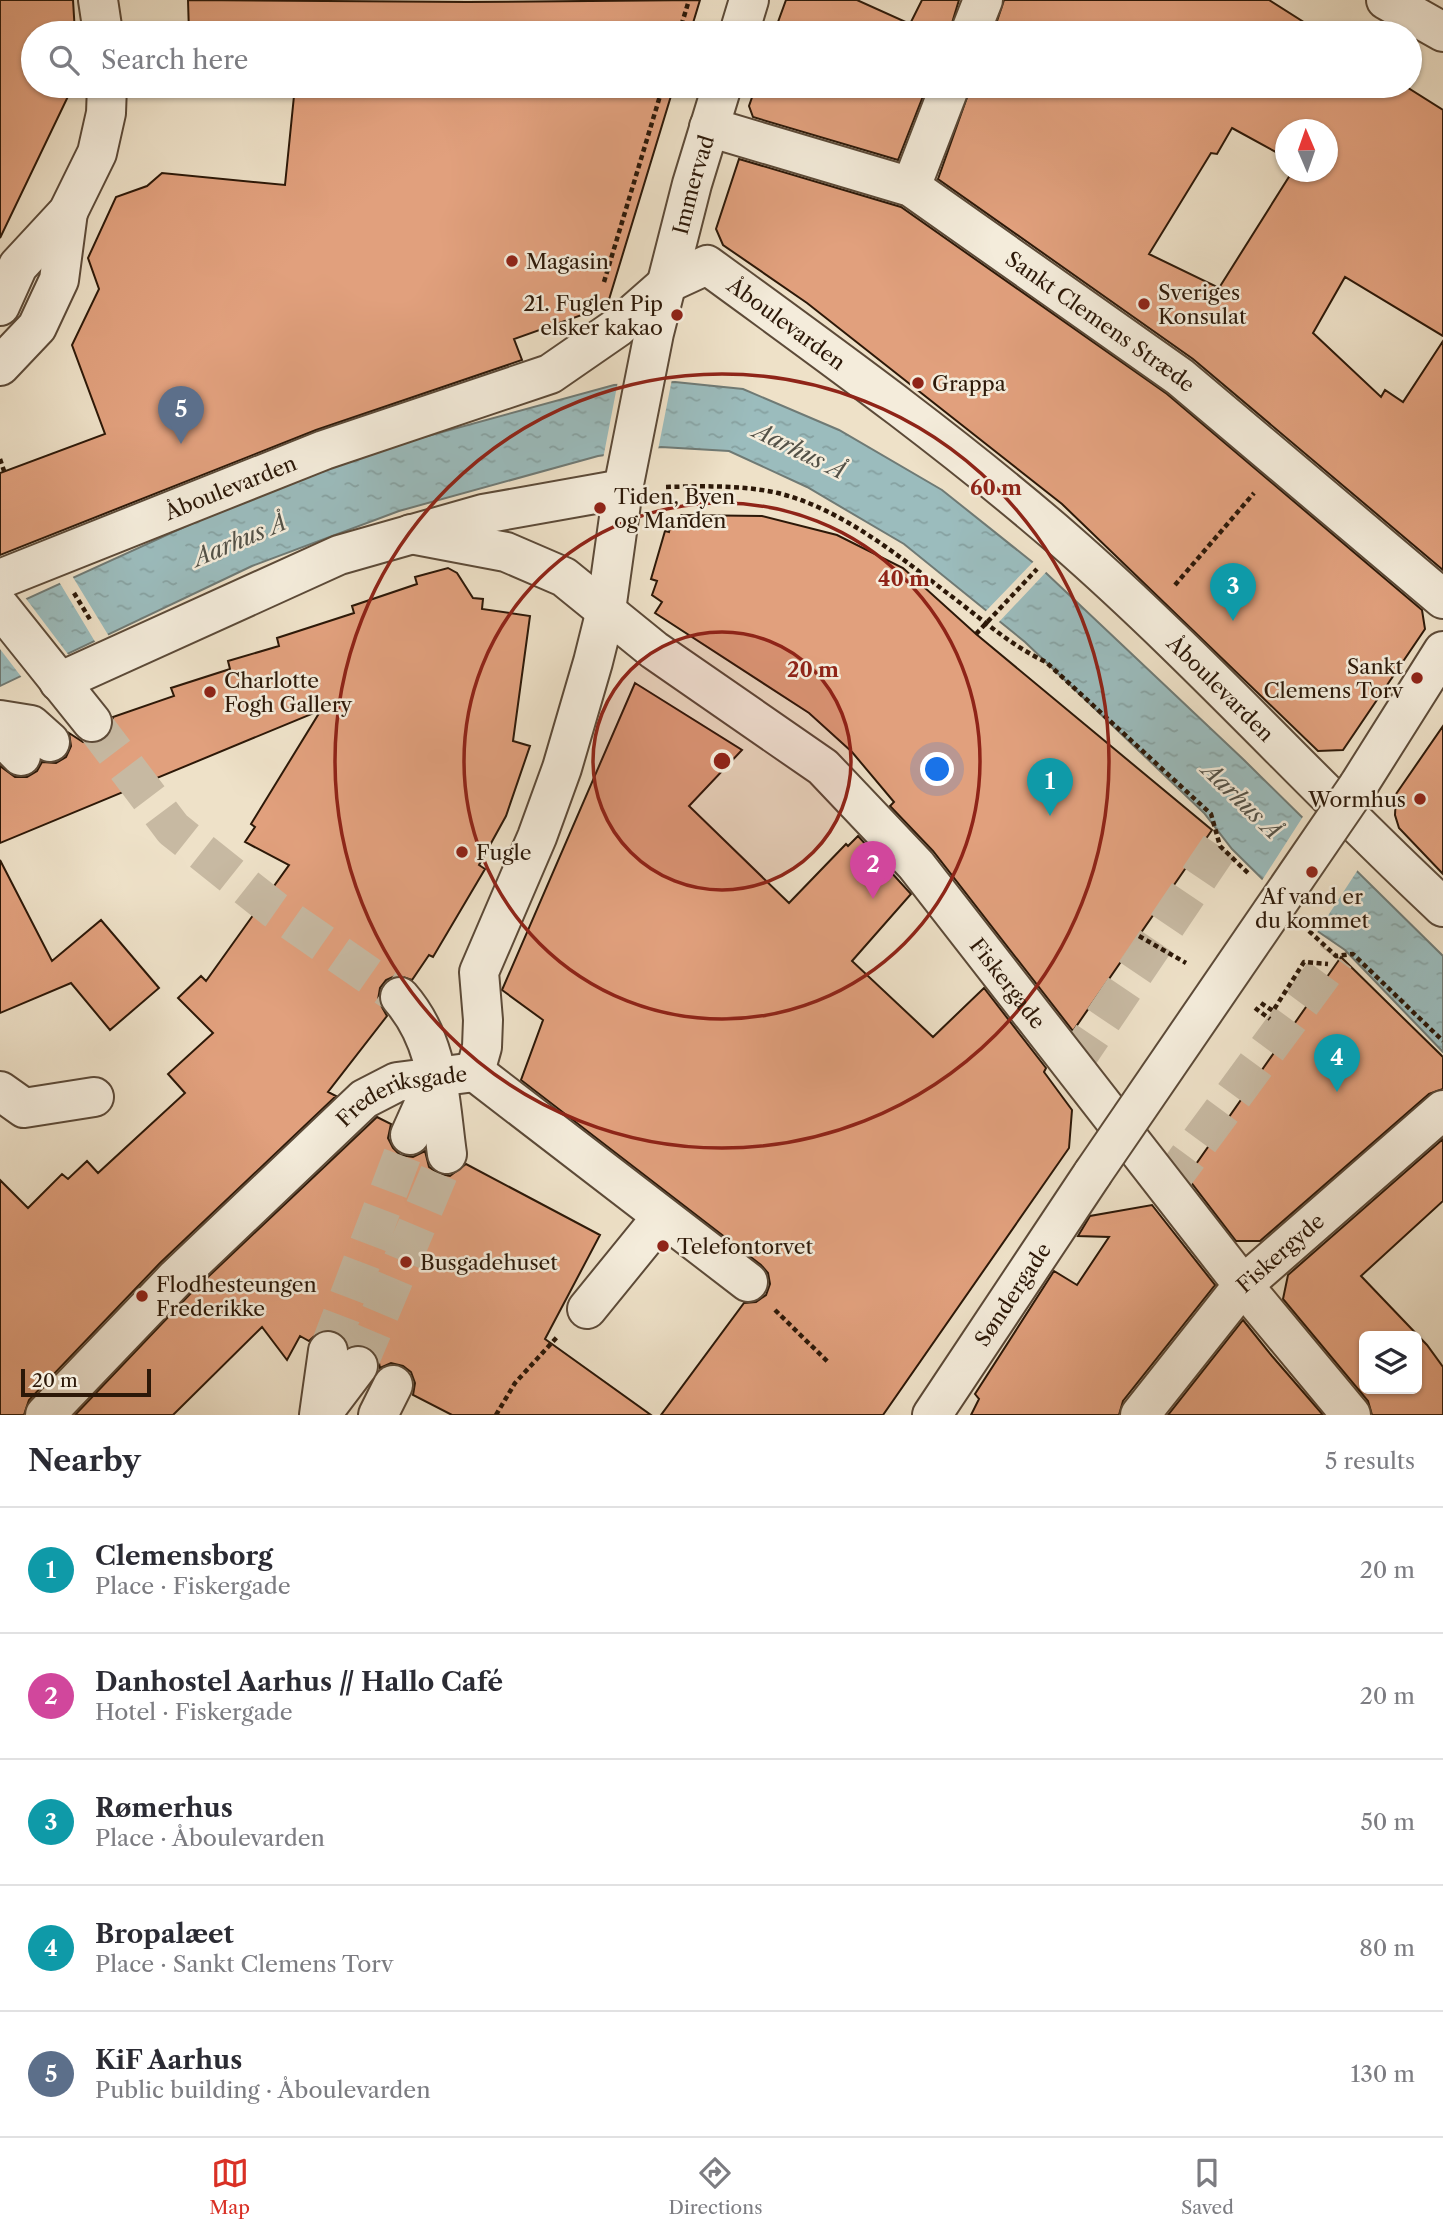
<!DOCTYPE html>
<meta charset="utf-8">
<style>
:root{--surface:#fff;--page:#f2f2f3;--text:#2b2b33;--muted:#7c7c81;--line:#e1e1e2;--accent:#d93025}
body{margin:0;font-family:"Libre Caslon Text",serif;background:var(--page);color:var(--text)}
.controls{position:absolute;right:21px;bottom:21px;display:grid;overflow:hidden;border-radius:10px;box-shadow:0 2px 5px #0004}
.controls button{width:63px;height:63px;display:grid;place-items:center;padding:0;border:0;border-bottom:2px solid var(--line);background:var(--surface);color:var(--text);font:35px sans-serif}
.compass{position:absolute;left:1275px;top:119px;width:63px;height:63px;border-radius:50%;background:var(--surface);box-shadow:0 2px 5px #0004;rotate:358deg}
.scale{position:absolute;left:21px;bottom:18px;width:130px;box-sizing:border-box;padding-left:7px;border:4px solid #2c1808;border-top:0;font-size:19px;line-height:24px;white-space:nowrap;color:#2c1808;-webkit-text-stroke:5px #f4ecdb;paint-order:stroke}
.you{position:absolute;left:938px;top:770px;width:24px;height:24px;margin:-18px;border:5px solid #fff;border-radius:50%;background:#1a73e8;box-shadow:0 0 0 10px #1a73e833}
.badge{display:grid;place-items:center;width:46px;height:46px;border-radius:50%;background:var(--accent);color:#fff;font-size:23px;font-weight:700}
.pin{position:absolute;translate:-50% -58px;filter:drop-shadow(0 2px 4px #0008)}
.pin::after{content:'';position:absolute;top:37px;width:24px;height:21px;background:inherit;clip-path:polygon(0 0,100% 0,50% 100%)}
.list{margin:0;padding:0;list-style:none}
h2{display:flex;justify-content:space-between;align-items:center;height:91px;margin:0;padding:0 28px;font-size:30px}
h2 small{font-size:23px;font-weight:400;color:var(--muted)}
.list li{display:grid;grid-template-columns:46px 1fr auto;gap:21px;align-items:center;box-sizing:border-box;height:126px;padding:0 28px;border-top:2px solid var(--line)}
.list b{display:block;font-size:26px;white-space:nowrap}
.list p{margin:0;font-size:23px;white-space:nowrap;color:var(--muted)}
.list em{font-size:23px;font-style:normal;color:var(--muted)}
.icon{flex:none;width:38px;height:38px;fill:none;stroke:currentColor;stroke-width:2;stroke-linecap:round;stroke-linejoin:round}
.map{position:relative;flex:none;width:1443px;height:1415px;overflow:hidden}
.search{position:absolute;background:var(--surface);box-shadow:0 2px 5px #0004;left:21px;right:21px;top:21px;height:77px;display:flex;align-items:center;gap:18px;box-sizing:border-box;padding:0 24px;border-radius:38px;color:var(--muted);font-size:26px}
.sheet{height:721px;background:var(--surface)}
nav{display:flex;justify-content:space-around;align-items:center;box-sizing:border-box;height:98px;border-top:2px solid var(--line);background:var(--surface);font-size:19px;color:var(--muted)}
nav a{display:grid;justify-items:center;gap:4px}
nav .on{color:var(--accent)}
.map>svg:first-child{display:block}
.water{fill:url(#water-ripples);stroke:#6f7a75;stroke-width:2}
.pier{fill:#eee1c8}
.building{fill:#e1a07d;stroke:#2c1808;stroke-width:2;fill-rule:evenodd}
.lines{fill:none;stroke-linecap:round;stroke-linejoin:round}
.minor-tunnel{stroke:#c7b9a2;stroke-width:38;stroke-dasharray:38 19;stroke-linecap:butt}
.minor-casing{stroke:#5c4a38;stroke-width:42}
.path{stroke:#2c1808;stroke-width:4.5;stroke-dasharray:5 3.5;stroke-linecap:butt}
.minor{stroke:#f4ecdb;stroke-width:38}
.minor-bridge-casing{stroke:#5c4a38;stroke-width:42;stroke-linecap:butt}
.path-bridge{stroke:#2c1808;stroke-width:4.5;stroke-dasharray:5 3.5;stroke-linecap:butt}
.minor-bridge{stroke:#f4ecdb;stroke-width:38}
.ring{fill:none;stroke:#8f2418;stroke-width:3.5}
.poi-dot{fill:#8f2418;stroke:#f4ecdb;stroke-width:2.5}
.labels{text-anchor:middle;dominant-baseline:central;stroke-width:5;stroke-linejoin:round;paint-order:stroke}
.street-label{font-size:21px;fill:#2c1808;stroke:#f4ecdb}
.poi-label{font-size:21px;fill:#2c1808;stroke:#f4ecdb;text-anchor:start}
.water-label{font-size:23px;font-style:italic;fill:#535147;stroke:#f4ecdb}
.centre{fill:#8f2418;stroke:#f4ecdb;stroke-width:3.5}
.ring-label{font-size:21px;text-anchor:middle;font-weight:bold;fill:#8f2418;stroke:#f4ecdb;stroke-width:5;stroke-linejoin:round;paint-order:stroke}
</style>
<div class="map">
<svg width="1443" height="1415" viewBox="0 0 1443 1415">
<defs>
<pattern id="water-ripples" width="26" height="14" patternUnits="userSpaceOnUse" patternTransform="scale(1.75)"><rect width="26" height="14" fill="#9bbcbd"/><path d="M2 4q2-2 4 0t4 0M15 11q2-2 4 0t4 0" fill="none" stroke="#86a1a1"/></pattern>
</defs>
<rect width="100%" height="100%" fill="#eee1c8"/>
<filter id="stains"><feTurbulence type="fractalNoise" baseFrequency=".00286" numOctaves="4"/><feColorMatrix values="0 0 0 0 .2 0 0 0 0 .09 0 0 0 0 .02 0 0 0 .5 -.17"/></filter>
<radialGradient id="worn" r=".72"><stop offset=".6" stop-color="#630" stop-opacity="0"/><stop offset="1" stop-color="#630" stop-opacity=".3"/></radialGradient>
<path class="water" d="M675,382L743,389L839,430L942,490L1046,573L1244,760L1443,956V1052L1345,950L1310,926L1232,849L1204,813L1025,642L904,544L807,487L729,451L661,447L598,456L399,511L252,566L0,686V611L248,498L373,451L614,385Z"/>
<path class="pier" d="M672,379L658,450L603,459L618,381Z
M1035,560L1048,570L997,624L984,613Z
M71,574L110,638L97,645L58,580Z
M24,596L70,657L23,679L0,649V607Z
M1304,815L1359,868L1316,934L1261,882Z"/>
<path class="building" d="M0,0H73L75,33H33V86H73L0,238Z
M188,0L467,2L700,0L690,33H189Z
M786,0H857L910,24L922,0H959L949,33H774Z
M1004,0H1269L1321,33H993Z
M295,86H674L607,306L514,339L522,360L316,430L0,555V473L105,434L72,345L99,289L88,258L116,197L147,186L162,173L285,185Z
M756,86H927L898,160L753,117L749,106Z
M971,86H1405L1443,110V336L1345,277L1313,333L1381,397L1385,390L1403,402L1443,341V570L1193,359L938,179ZM1232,128L1285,157V130H1327V172H1292L1219,288L1149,254L1211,153L1217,154Z
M739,159L901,207L1167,394L1422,610L1425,629L1343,750L1318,751L1062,504L807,303L723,245L716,229Z
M681,515L762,516L837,535L903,568L976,634L1212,830L1073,1031L933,851L890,806L894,802L852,752L809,713L655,613L662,602L652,595L657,581L651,579L665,531L669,532L671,522L680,524Z
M448,568L457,573L473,598L483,599L482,609L530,616L513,741L530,746L506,816L479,865L485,869L433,957L429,955L412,980L397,975L386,980L380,988L378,1000L387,1016L328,1092L336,1096L160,1263L29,1400L24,1415H0V1180L28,1208L62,1174L68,1179L87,1161L98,1173L185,1093L168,1074L213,1033L178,998L201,976L206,981L289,865L245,842L255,827L251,824L321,710L0,843V766L15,777H27L37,771L42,762L56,763L66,757L71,746L69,733L83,742L96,743L106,739L112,731L113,717L174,696L171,688L230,669L228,661L279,646L277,638L354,613L352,606L417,584L415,577Z
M635,683L742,750L689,806L789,903L846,844L848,846L858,836L911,894L852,961L933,1037L984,988L1046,1068L1044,1072L1072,1110L1069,1148L883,1415H661L744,1303L756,1302L766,1295L770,1284L768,1273L761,1265L521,1080L543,1020L502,990Z
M1443,726V874L1399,828L1395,815L1396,794Z
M0,860L52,961L101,920L159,988L110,1030L71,983L0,1013Z
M1341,957L1443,1057V1089L1429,1094L1260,1241H1236L1187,1177Z
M377,1117L391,1124L388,1138L393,1148L400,1155L413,1157L425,1151L429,1167L439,1174L450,1176L466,1164L600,1235L545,1339L651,1415H452L413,1395L415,1383L411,1372L403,1366L391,1363L380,1368L378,1358L372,1349L361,1344L349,1346L341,1333L330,1329L320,1331L309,1341L300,1336L287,1360L262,1327L173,1415H75L191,1293Z
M1443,1139V1201L1361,1276L1427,1345L1443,1367V1415H1372L1368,1401L1283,1299L1288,1275ZM1364,1336H1417V1389H1364Z
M1152,1205L1215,1285L1123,1401L1119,1415H971L979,1399L975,1394L1054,1271L1077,1285L1109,1237L1078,1236L1090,1216Z
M1243,1320L1272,1356L1323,1415H1168Z"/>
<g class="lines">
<path class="minor-tunnel" d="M92,722L173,829L275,910L400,997
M1071,1067L1220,846
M1166,1187L1336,956
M328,1351L410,1135
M358,1366L447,1154"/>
<defs>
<g id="minor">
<path d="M98,0L103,33"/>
<path d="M1386,0L1443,32"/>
<path d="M739,33L749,0"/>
<path d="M970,33L983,0"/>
<path id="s1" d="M709,127L911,187L1180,377L1443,599"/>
<path d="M911,187L950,86"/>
<path d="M0,306L18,266L68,212L97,153L106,113L107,86"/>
<path d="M0,366L37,327L59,280L68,212"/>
<path id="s2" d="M411,534L506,552L564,577L654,650L823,767L916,865L1243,1285L1351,1415"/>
<path id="s3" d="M0,579L324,450L550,374L618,327L668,283L707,265C829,354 950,441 1063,539C1196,655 1314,787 1443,907"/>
<path d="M0,607L92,722"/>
<path d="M59,682L339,555L483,514L623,489"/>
<path d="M0,720L31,725L50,742"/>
<path d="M0,735L21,756"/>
<path d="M1358,786L1443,651"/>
<path d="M400,997C440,1043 439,1097 447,1154"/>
<path id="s4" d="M475,1072L482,1047L483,1020L479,972L537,837L562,768L593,662L606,610L623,489L654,333L692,184L722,86"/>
<path d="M475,1072L748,1282"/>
<path d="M0,1091L24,1108L94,1097"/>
<path d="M410,1135L437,1075"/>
<path d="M587,1309L661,1218"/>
<path id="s5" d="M45,1415L176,1278L364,1099L397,1082L475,1072"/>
<path d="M319,1415L328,1351"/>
<path d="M321,1415L358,1366"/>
<path d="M378,1415L393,1385"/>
<path id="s6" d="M932,1415L1093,1173"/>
<path id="s7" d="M1140,1415L1243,1285L1443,1110"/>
</g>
</defs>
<use href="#minor" class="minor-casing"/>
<path class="path" d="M679,33L689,0
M604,282L663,86
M0,459L4,471
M666,487C703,486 742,485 778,493C845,510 901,558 955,599C985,622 1012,646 1046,662L1211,814L1220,846L1250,875
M1175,585L1254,493
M74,593L91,621
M976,634L1037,569
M1309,931L1336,956L1353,954L1443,1041
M1261,1003L1273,1011L1304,962L1328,964
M775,1310L829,1363
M496,1415L515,1383L558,1336"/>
<use href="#minor" class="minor"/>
<defs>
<path id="minor-bridge" d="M1093,1173L1358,786"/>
</defs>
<use href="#minor-bridge" class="minor-bridge-casing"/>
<path class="path-bridge" d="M1139,936L1186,963
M1255,1008L1270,1019"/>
<use href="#minor-bridge" class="minor-bridge"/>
</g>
<circle cx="722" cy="761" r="129" fill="#8f2418" fill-opacity=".12"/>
<g class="ring">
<circle cx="722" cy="761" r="129"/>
<circle cx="722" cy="761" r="258"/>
<circle cx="722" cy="761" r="387"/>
</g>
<g class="poi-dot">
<circle cx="512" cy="261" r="7"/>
<circle cx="1144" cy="304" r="7"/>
<circle cx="677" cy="315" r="7"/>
<circle cx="918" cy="383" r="7"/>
<circle cx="600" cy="508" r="7"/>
<circle cx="1417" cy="678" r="7"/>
<circle cx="210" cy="692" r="7"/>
<circle cx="1420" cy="799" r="7"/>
<circle cx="462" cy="852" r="7"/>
<circle cx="1312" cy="872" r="7"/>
<circle cx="663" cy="1246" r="7"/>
<circle cx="406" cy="1262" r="7"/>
<circle cx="142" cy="1296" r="7"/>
</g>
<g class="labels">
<g class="street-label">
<text stroke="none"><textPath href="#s4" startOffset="920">Immervad</textPath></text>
<text stroke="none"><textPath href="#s1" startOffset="443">Sankt Clemens Stræde</textPath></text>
<text stroke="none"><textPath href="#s3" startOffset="878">Åboulevarden</textPath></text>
<text stroke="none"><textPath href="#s3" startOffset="248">Åboulevarden</textPath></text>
<text stroke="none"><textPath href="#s3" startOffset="1446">Åboulevarden</textPath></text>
<text stroke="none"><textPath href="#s2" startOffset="766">Fiskergade</textPath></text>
<text stroke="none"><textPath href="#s5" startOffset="486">Frederiksgade</textPath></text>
<text stroke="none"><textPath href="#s7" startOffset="215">Fiskergyde</textPath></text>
<text stroke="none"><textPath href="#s6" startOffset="145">Søndergade</textPath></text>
</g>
<g class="poi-label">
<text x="526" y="261">Magasin</text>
<text x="1158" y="292">Sveriges<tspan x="1158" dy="24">Konsulat</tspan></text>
<text x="663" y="303" text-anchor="end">21. Fuglen Pip<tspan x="663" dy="24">elsker kakao</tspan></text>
<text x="932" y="383">Grappa</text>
<text x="614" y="496">Tiden, Byen<tspan x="614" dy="24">og Manden</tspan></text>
<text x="1403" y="666" text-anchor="end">Sankt<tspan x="1403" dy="24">Clemens Torv</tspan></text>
<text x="224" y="680">Charlotte<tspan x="224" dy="24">Fogh Gallery</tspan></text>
<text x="1406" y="799" text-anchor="end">Wormhus</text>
<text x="476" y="852">Fugle</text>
<text x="1312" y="896" text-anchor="middle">Af vand er<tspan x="1312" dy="24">du kommet</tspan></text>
<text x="677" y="1246">Telefontorvet</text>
<text x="420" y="1262">Busgadehuset</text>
<text x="156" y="1284">Flodhesteungen<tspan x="156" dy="24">Frederikke</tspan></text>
</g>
<g class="water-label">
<text transform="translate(800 451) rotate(26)">Aarhus Å</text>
<text transform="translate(240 540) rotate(-23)">Aarhus Å</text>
<text transform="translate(1242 801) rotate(44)">Aarhus Å</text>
</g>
</g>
<circle cx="722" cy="761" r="10" class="centre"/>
<g class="ring-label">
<text x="996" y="495">60 m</text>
<text x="904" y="586">40 m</text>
<text x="813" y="677">20 m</text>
</g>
<rect width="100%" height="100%" filter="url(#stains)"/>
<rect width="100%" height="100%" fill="url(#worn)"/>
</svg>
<div class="controls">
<button><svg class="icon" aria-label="layers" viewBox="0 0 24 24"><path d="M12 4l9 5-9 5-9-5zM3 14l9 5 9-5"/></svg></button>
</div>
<svg class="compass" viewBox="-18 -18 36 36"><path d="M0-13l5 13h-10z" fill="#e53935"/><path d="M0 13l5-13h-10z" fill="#7c7c81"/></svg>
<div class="scale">20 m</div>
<div class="you"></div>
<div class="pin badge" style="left:1050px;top:816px;background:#0f9aa8">1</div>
<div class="pin badge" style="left:873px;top:899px;background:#d1479c">2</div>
<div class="pin badge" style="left:1233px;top:621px;background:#0f9aa8">3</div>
<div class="pin badge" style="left:1337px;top:1092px;background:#0f9aa8">4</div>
<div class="pin badge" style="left:181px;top:444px;background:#5c6f8a">5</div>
<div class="search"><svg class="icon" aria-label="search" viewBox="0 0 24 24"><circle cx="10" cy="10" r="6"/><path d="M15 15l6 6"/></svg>Search here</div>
</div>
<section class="sheet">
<h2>Nearby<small>5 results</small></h2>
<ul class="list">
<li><span class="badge" style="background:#0f9aa8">1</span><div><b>Clemensborg</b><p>Place · Fiskergade</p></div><em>20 m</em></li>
<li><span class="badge" style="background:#d1479c">2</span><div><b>Danhostel Aarhus // Hallo Café</b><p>Hotel · Fiskergade</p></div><em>20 m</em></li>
<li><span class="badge" style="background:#0f9aa8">3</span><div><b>Rømerhus</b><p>Place · Åboulevarden</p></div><em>50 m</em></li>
<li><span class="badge" style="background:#0f9aa8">4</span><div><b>Bropalæet</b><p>Place · Sankt Clemens Torv</p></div><em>80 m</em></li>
<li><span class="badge" style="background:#5c6f8a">5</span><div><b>KiF Aarhus</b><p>Public building · Åboulevarden</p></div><em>130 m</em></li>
</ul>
</section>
<nav>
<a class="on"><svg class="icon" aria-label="map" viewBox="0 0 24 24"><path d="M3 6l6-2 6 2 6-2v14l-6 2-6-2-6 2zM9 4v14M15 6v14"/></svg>Map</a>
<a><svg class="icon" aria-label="directions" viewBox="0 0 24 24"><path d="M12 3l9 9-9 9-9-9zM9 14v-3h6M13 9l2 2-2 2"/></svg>Directions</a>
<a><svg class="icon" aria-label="saved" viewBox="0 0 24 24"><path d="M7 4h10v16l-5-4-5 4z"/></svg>Saved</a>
</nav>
